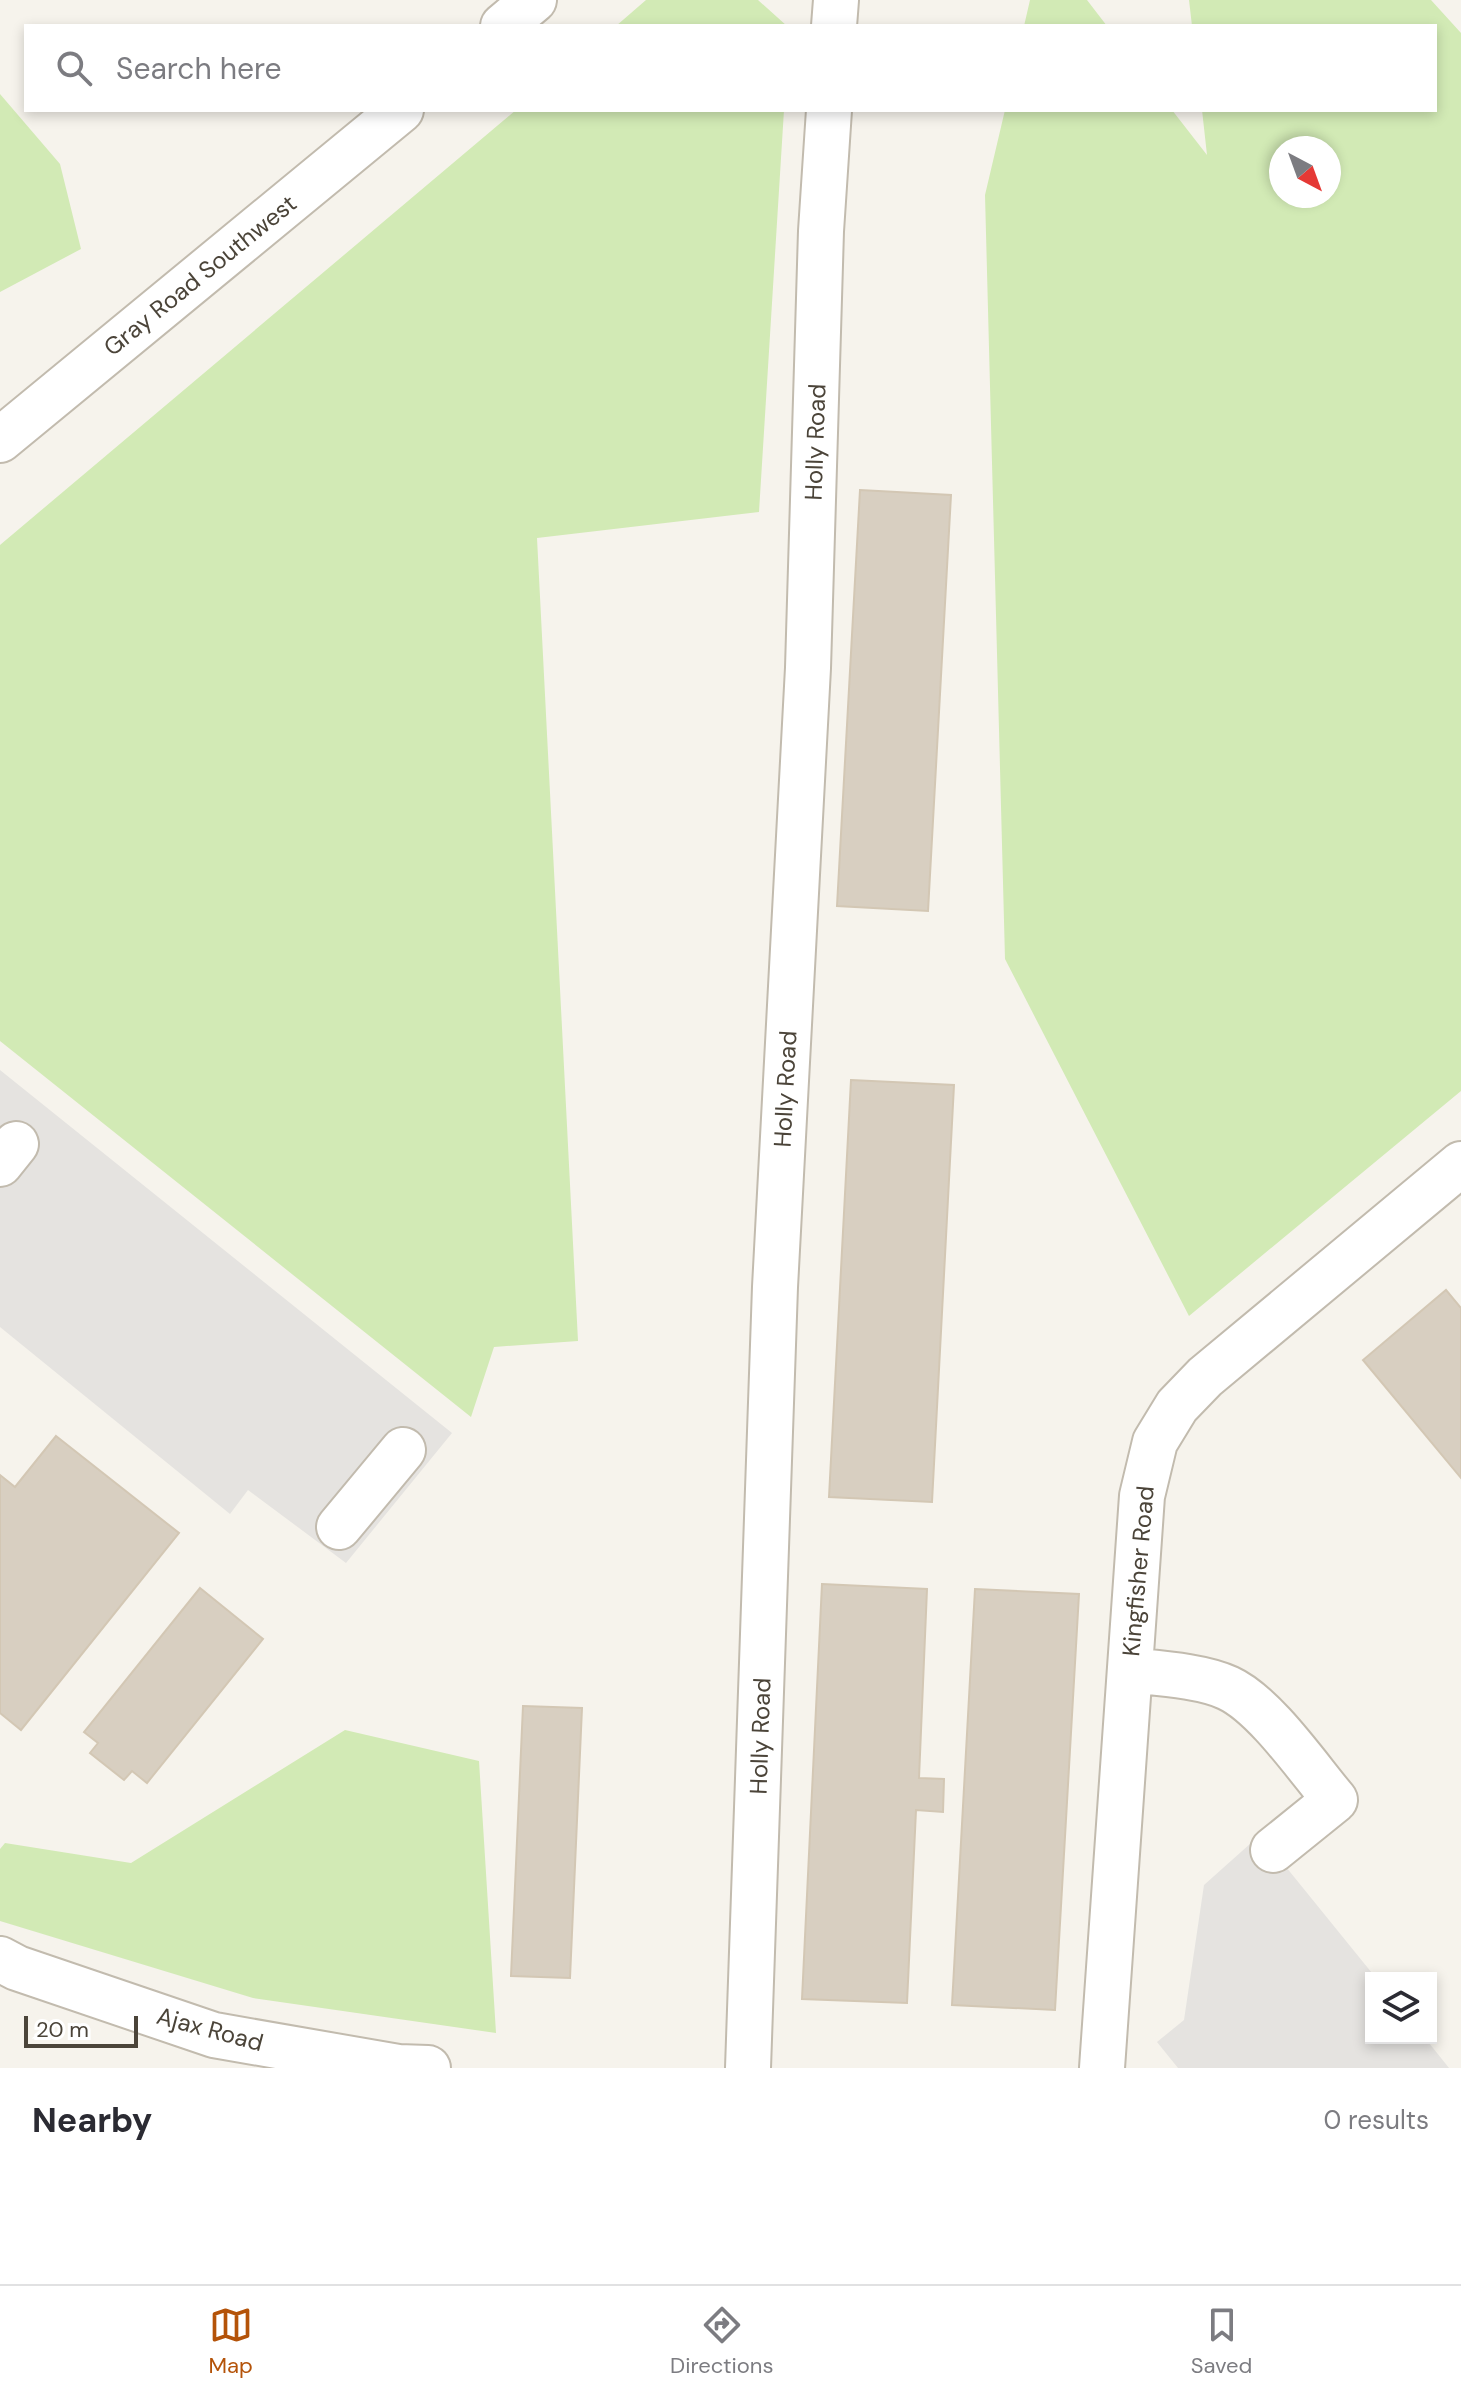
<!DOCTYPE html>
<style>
:root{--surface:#fff;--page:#f7f7f7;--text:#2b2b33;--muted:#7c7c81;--line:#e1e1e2;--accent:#b45309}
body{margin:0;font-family:"DM Sans",sans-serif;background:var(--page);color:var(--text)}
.controls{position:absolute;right:24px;bottom:24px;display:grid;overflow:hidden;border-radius:0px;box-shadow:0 4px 12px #0003}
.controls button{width:72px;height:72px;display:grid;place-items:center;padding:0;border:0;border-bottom:2px solid var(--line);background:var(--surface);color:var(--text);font:40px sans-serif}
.compass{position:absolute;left:1269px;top:136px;width:72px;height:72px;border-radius:50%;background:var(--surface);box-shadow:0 4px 12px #0003;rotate:139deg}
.scale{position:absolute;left:24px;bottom:20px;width:114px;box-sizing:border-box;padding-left:8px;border:4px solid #4b4439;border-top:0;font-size:22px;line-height:28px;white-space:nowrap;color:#4b4439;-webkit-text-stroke:6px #fff;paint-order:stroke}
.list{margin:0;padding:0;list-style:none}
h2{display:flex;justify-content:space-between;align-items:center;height:104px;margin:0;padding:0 32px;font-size:34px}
h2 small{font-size:26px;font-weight:400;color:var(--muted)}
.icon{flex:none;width:44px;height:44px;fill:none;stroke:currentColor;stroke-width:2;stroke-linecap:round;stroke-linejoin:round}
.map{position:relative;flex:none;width:1461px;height:2068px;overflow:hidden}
.search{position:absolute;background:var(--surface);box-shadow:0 4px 12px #0003;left:24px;right:24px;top:24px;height:88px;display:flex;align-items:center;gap:20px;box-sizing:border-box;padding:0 28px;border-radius:0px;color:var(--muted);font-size:30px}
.sheet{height:216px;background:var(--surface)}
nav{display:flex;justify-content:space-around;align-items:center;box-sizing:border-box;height:112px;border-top:2px solid var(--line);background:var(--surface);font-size:22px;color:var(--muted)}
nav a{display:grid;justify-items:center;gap:4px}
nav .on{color:var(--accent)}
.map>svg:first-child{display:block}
.green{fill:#d2eab5;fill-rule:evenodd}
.parking{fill:#e5e3e0}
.building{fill:#d8cfc1;stroke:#d3c7b4;stroke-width:2}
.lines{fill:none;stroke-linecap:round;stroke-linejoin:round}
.minor-casing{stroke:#c2bbae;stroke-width:48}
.minor{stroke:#fff;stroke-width:44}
.labels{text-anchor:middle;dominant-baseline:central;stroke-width:6;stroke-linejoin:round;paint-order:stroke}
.street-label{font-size:24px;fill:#4b4439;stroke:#fff}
</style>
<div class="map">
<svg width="1461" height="2068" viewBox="0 0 1461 2068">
<rect width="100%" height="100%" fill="#f6f3ec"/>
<path class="green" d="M646,0H758L787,26H616Z
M1030,0H1087L1107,26H1024Z
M1189,0H1431L1461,33V1091L1189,1316L1005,959L985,195L1005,110H1172L1207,155L1202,110H1435V26H1192ZM1329,148V196H1281V148Z
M0,94L60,164L81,249L0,292Z
M516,110H784L759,512L537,538L578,1341L494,1347L471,1417L0,1041V545Z
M345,1730L479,1761L496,2033L253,1998L0,1921V1849L5,1843L131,1863Z"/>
<path class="parking" d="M0,1070L452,1433L346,1563L248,1490L230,1514L0,1327Z
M1260,1835L1376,1978H1371V2038H1425L1449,2068H1178L1157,2042L1184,2020L1204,1885Z"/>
<path class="building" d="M860,490L951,495L928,911L837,906Z
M851,1080L954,1085L932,1502L829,1497Z
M1446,1290L1461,1308V1478L1363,1360Z
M56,1436L179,1533L21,1730L0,1713V1475L15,1487Z
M822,1584L927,1589L919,1778L944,1779L943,1812L916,1810L907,2003L802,1999Z
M200,1588L263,1639L147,1783L132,1771L124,1780L90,1753L98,1743L84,1732Z
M975,1589L1079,1594L1055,2010L952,2005Z
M523,1706L582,1708L570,1978L511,1976Z"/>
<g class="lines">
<defs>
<path id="minor" d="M503,26L534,0
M834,26L836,0
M0,440L401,110
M0,1164L16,1144
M339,1527L403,1450
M1130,1670C1157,1673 1203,1676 1228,1688C1265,1705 1308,1768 1335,1800L1273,1850
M0,1959L17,1968L214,2035L398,2067L428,2068
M748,2068L775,1287L808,668L821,231L829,110
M1102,2068L1142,1496L1155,1442L1177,1406L1205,1377L1461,1164"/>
</defs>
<use href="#minor" class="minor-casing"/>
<use href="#minor" class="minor"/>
</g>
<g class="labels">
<g class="street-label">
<text transform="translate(200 275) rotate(-39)">Gray Road Southwest</text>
<text transform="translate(815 442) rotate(-88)">Holly Road</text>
<text transform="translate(785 1089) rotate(-87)">Holly Road</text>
<text transform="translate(1138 1571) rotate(-85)">Kingfisher Road</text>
<text transform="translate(760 1736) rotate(-88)">Holly Road</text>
<text transform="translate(210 2029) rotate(15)">Ajax Road</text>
</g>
</g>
</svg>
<div class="controls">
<button><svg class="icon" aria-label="layers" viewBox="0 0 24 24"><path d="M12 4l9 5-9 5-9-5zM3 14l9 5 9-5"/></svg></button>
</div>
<svg class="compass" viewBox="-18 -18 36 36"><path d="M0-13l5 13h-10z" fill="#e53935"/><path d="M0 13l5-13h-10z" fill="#7c7c81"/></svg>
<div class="scale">20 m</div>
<div class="search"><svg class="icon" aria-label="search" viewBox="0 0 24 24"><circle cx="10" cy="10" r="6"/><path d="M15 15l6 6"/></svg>Search here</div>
</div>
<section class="sheet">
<h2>Nearby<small>0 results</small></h2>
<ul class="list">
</ul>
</section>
<nav>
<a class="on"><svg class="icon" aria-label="map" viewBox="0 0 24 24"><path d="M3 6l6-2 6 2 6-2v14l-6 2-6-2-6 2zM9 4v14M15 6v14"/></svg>Map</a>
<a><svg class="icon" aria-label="directions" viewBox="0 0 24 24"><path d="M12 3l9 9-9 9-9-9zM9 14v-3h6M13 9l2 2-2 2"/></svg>Directions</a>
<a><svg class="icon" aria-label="saved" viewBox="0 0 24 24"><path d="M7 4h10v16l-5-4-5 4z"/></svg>Saved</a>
</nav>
